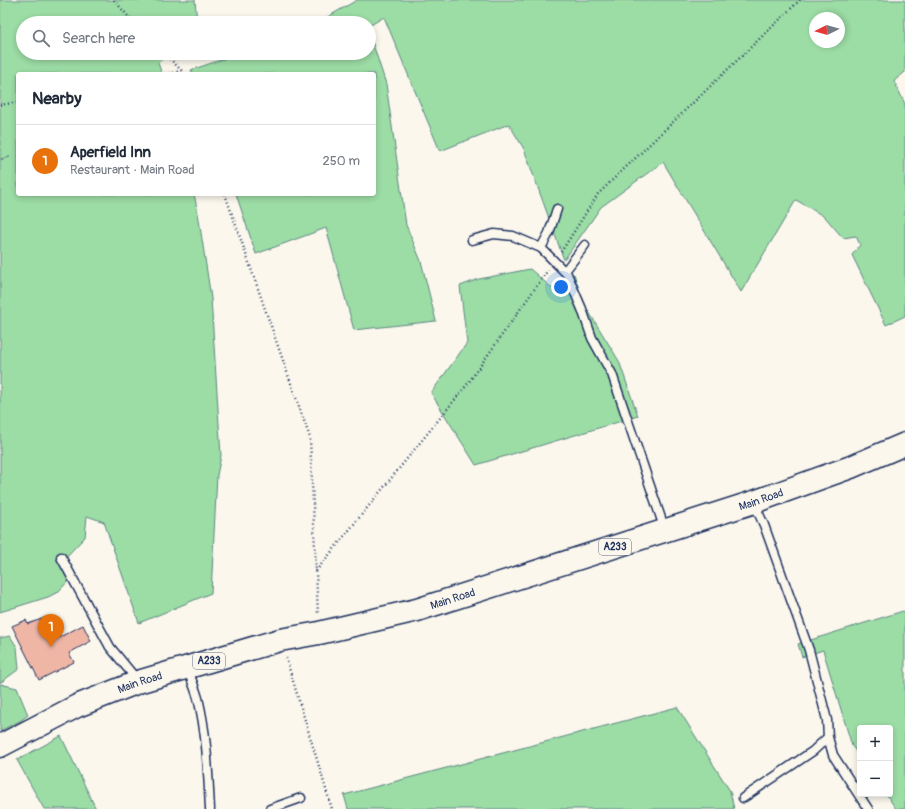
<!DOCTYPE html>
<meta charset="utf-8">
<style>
:root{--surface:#fff;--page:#f2f2f3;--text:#1f2937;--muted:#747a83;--line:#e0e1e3;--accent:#d1495b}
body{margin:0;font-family:Pangolin,sans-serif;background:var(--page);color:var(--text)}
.controls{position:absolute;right:12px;bottom:12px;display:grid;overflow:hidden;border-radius:4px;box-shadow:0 2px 6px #0003}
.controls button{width:36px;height:36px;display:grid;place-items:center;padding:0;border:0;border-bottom:1px solid var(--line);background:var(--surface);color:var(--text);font:20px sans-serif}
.compass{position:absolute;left:809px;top:12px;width:36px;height:36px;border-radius:50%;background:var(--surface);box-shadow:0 2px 6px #0003;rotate:265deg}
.you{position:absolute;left:561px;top:287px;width:14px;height:14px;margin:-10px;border:3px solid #fff;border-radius:50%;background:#1a73e8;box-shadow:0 0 0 6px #1a73e833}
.badge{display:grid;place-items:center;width:26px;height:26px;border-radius:50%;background:var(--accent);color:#fff;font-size:13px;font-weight:700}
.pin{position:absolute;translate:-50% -33px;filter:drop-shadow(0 1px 2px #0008)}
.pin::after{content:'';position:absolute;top:21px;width:14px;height:12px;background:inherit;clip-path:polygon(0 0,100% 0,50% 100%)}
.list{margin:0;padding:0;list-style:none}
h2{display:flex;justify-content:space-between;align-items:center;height:52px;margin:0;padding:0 16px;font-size:17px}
h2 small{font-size:13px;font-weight:400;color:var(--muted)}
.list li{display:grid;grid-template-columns:26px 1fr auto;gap:12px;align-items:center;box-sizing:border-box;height:72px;padding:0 16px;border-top:1px solid var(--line)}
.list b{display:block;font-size:15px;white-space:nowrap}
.list p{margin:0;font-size:13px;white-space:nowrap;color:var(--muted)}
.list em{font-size:13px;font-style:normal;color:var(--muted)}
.icon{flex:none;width:22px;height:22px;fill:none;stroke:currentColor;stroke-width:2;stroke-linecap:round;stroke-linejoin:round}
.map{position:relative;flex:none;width:905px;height:809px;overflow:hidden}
.search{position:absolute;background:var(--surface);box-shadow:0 2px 6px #0003;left:16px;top:16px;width:360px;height:44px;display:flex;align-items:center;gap:10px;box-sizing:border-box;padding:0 14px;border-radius:22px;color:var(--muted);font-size:15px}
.panel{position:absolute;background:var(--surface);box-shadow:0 2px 6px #0003;left:16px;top:72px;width:360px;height:124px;border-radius:4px}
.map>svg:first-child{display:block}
.green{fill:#9cdca5;stroke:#5c8682;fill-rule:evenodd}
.building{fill:#efb6a6;stroke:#1b2f5e}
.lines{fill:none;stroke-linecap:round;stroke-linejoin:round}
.service-casing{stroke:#1b2f5e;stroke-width:11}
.primary-casing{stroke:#1b2f5e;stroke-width:25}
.path{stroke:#1b2f5e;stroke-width:2.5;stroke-dasharray:1 3;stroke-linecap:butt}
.service{stroke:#fbf7ec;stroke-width:8}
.primary{stroke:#fbf7ec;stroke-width:22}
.labels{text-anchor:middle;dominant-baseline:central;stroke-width:3.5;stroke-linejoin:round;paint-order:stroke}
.shield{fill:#fbf7ec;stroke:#5e6b89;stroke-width:1}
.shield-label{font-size:10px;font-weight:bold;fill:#1b2f5e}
.street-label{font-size:11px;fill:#1b2f5e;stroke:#fbf7ec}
</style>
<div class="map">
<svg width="905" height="809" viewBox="0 0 905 809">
<rect width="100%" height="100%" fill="#fbf7ec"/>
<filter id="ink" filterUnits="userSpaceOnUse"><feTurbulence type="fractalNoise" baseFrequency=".025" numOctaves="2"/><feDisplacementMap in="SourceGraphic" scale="8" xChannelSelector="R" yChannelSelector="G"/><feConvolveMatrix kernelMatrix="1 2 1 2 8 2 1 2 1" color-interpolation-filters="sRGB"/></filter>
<g filter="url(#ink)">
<path class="green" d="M0,0H195L197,23H23V53H169L158,63L162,74H18V194H194L198,213L211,298L221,456L217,475L211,593L139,623L104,522L87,516L85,537L62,561L72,577L58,592L48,597L0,612V160L10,157L0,159Z
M357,0H905V72L894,81L905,104V316L886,325L852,255L860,245L856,236L843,238L825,217L796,200L741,292L663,162L601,207L564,260L524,149L509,124L440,151L384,17L369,26V23H317ZM815,18H839V42H815Z
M369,32L386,84L406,225L421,261L436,321L354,330L326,228L256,254L236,194H374V74H193L191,70L241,53H369Z
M530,269L553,289L574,274L584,304L619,361L638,416L476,465L431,393L467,343L460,286L479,279Z
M903,611L905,612V809H896L886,794H890V728H860V757L852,746L823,650L802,657L798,644Z
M10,636L17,647L19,669L0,683V638Z
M0,684L17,688L28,715L20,721L0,731Z
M677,707L730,791L734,809H348L344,795Z
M61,736L96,809H44L17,760Z"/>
<path class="building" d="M47,617L56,639L83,625L91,641L69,653L74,662L39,680L12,626L26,620L28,624Z"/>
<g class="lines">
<defs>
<path id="service" d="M472,240L494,234L513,236L541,248L567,274L582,309L592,338L612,374L665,530
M541,248L549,233L557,209
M565,271L585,245
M61,557L110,647L138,681
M187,668C191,678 195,688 198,698C207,734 208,772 210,809
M828,737L833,755L868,809
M743,798L813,751L828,737L827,720L809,650L764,525L754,503
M270,809L301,798"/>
<g id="primary">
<path id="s1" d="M0,746L77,706L138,682L280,640L319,633L417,610L754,502L851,467L905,444"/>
</g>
</defs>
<use href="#service" class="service-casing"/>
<use href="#primary" class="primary-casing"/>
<path class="path" d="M114,0L134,23
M164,53L182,71L183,74
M165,74L181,71
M0,105L18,102
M225,194L310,438L318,615
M561,252L598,194L800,0
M316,571L466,386L548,270
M286,658L332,809"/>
<use href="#service" class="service"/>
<use href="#primary" class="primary"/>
</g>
</g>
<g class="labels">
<g class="shield">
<rect x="599" y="539" width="32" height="16" rx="3"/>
<rect x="193" y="653" width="32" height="16" rx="3"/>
</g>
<g class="shield-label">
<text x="615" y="547">A233</text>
<text x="209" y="661">A233</text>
</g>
<g class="street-label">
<text stroke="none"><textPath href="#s1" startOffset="802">Main Road</textPath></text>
<text stroke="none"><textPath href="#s1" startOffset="478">Main Road</textPath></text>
<text stroke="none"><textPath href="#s1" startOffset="154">Main Road</textPath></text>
</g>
</g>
</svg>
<div class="controls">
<button>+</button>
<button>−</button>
</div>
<svg class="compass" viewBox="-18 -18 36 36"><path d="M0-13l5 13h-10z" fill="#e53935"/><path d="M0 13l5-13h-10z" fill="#747a83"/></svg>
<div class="you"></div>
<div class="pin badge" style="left:51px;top:647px;background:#e8710a">1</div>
<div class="search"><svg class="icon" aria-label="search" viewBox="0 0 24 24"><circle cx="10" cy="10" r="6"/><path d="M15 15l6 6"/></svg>Search here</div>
<section class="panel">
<h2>Nearby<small></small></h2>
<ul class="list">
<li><span class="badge" style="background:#e8710a">1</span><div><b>Aperfield Inn</b><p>Restaurant · Main Road</p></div><em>250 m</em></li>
</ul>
</section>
</div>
